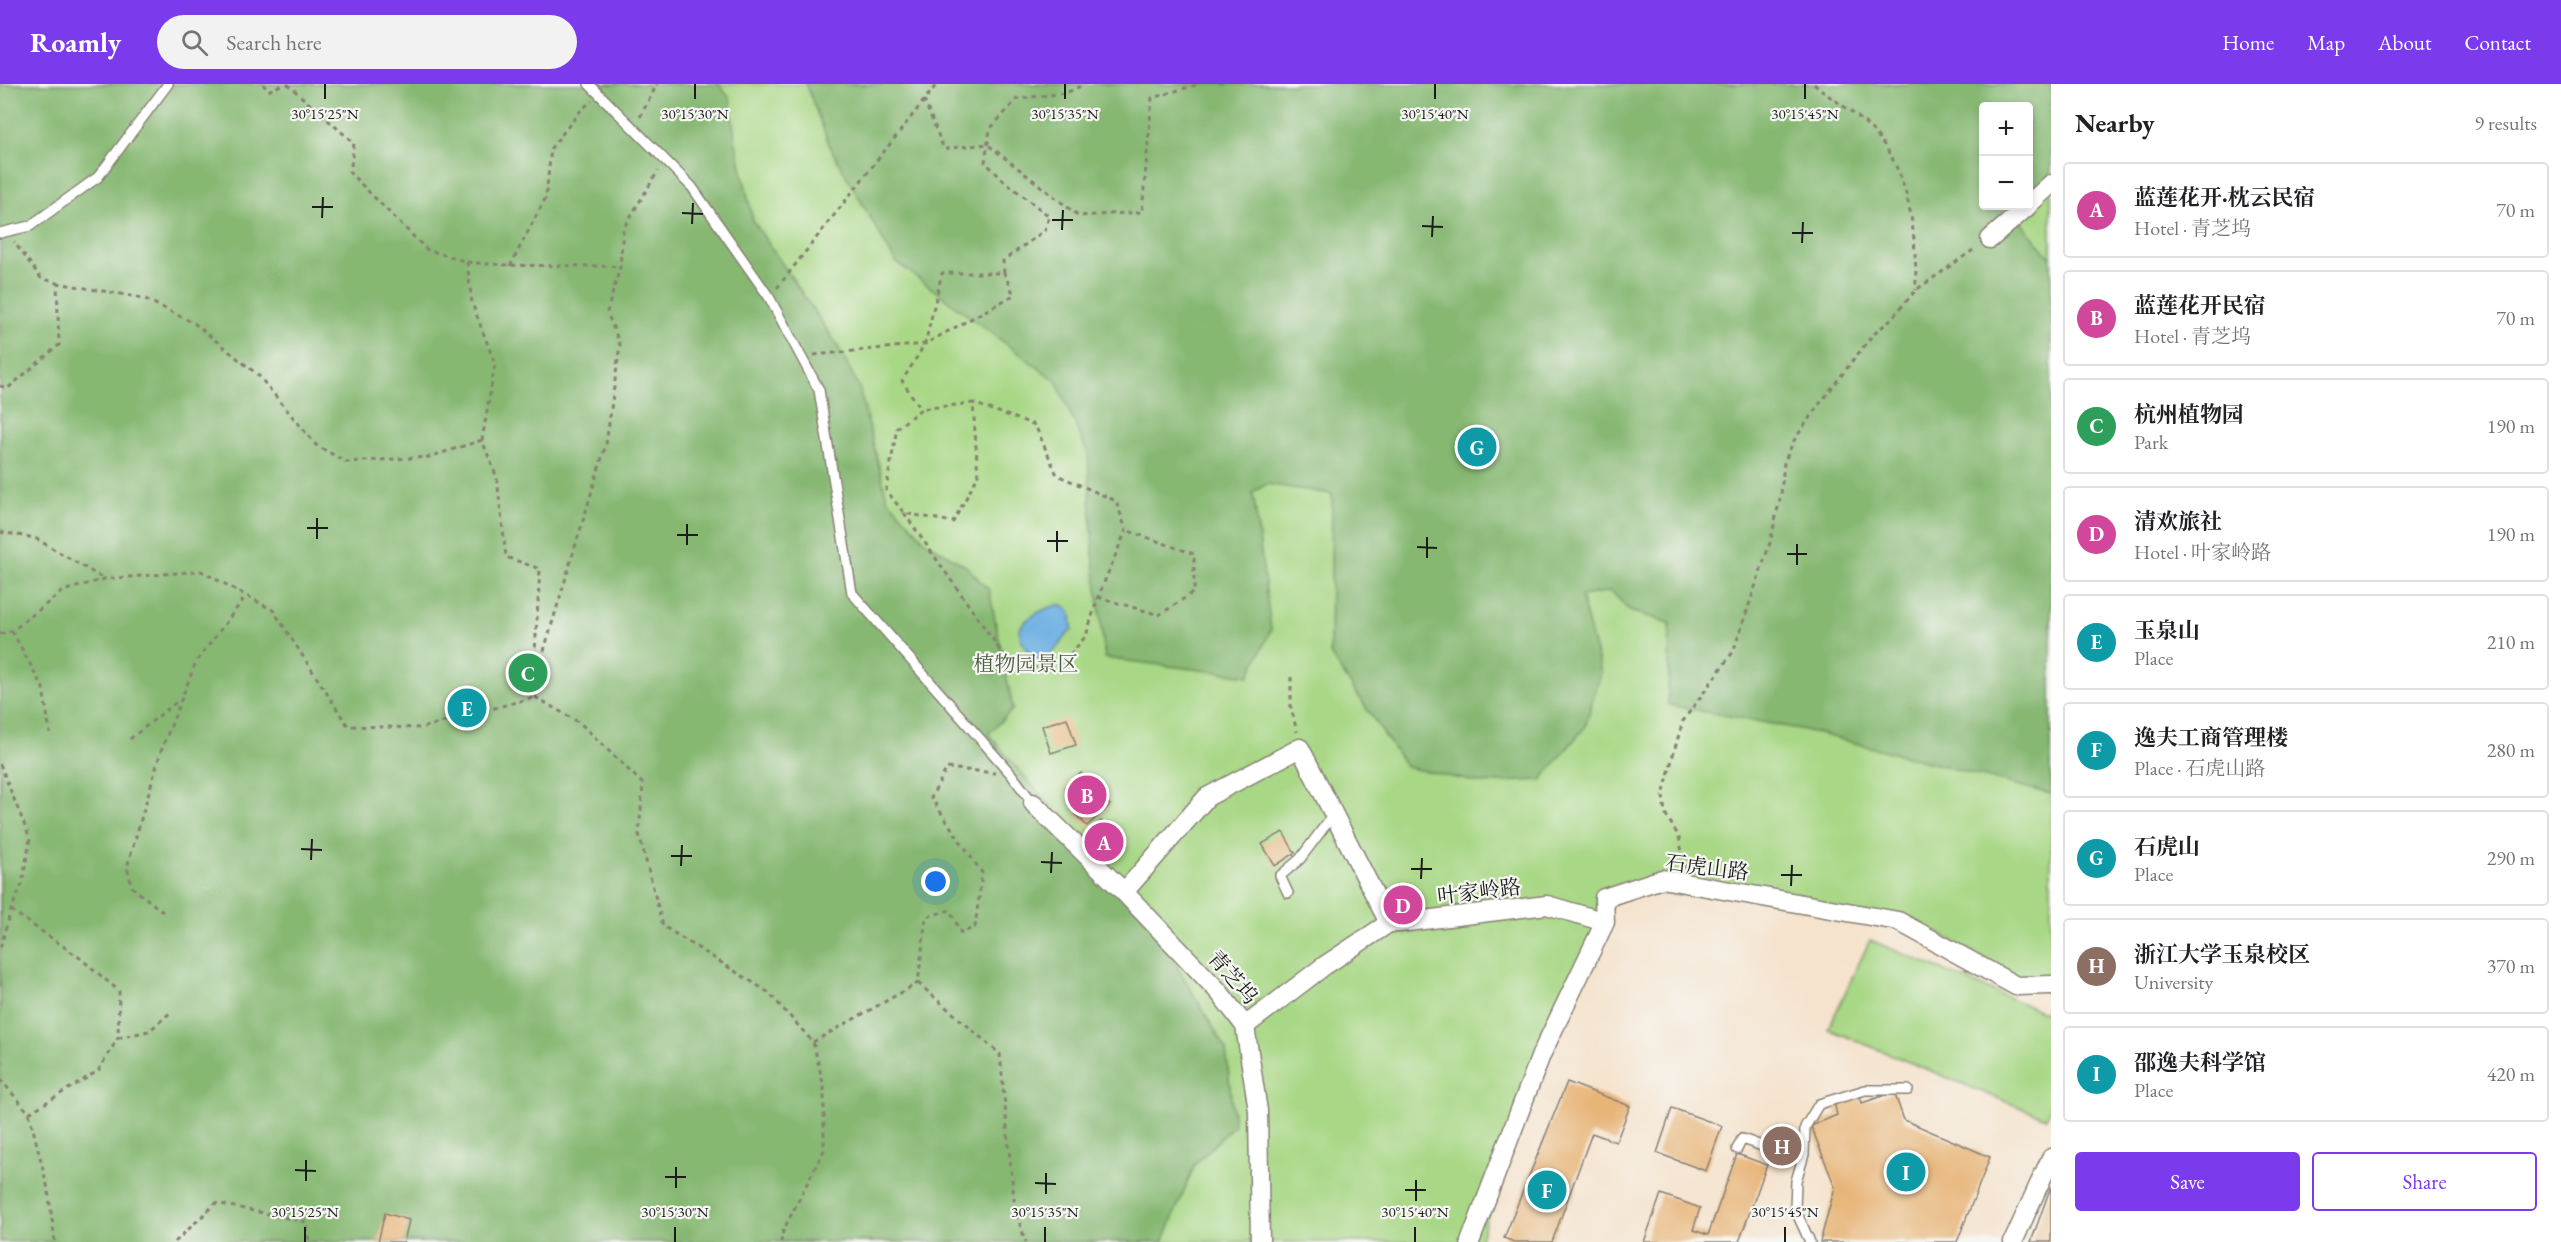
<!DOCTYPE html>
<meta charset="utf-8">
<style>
:root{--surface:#fff;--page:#f2f2f2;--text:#202124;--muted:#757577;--line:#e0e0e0;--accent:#7c3aed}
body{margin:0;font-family:"EB Garamond","Noto Serif SC",serif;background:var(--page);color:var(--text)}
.controls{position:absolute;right:18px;top:18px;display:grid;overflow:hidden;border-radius:6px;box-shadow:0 3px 9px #0003}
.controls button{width:54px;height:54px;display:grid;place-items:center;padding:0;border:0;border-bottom:2px solid var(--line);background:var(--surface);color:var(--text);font:30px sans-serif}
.you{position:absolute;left:936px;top:798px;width:21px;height:21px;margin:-15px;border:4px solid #fff;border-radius:50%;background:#1a73e8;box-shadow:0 0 0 9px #1a73e833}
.badge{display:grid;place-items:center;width:39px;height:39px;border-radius:50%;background:var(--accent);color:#fff;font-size:20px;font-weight:700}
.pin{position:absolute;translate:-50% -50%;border:3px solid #fff;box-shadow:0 2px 6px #0006}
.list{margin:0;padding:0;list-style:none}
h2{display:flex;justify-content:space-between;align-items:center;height:78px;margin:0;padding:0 24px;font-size:26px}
h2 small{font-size:20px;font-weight:400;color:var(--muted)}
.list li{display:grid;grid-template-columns:39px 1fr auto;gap:18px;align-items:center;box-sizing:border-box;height:96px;margin:0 12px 12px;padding:0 12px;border:2px solid var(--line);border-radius:6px}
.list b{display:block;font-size:22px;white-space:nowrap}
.list p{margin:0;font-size:20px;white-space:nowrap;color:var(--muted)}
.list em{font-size:20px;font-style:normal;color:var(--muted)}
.actions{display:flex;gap:12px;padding:18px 24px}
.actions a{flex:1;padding:14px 0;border:2px solid var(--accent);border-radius:6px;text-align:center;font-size:21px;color:var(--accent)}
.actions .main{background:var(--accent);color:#fff}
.icon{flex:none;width:33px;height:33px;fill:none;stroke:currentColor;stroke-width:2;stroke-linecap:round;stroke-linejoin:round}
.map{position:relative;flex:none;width:2051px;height:1158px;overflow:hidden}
header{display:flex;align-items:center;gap:36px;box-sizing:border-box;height:84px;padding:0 30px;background:var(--accent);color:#fff}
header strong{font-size:28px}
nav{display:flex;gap:33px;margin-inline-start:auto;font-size:21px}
.search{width:420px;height:54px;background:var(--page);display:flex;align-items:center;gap:15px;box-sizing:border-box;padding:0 21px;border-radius:33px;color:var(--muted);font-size:22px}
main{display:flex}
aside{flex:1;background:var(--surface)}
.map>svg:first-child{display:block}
.green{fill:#a8d785;stroke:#627a50;stroke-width:1.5;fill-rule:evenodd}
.forest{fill:#86b872;stroke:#516a47;stroke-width:1.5}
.water{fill:#6eb0e3;stroke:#456680;stroke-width:1.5}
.building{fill:#e8b579}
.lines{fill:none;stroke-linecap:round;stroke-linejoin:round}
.lane-casing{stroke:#888074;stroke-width:12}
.street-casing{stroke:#888074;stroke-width:21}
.path{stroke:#888074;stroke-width:3;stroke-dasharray:4.5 4.5;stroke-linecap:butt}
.lane{stroke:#fff;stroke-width:9}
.street{stroke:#fff;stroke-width:18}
.ticks{fill:none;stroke:#1c1c1c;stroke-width:2}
.labels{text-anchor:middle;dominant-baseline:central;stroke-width:4.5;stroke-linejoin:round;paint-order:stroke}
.park-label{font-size:21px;fill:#4d5d41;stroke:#f6f6f2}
.street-label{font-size:21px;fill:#1c1c1c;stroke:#f6f6f2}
.ticks-label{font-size:15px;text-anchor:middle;fill:#1c1c1c;stroke:#f6f6f2;stroke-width:4.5;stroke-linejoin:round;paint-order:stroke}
</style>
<header>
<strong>Roamly</strong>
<div class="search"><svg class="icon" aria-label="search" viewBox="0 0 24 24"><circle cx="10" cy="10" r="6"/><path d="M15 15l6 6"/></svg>Search here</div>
<nav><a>Home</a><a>Map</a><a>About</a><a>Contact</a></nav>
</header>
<main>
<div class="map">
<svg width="2051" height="1158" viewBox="0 0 2051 1158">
<rect width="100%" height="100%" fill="#f6f6f2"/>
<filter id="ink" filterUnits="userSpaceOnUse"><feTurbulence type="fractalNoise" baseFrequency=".0167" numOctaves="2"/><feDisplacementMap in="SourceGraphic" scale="12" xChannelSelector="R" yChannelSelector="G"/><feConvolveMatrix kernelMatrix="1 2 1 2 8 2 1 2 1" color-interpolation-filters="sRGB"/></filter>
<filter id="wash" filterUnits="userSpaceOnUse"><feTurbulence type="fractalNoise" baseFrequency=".008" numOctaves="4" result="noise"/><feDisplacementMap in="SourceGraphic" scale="24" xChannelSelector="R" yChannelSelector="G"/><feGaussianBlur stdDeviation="1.35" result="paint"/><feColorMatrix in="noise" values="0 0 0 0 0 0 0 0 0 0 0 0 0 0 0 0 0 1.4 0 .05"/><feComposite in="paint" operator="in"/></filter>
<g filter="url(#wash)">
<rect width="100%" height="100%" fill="#f5e3cd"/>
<path class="green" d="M0,0H2051V907L2047,909L1936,848L1746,811L1626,809L1613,820L1499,1091L1480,1158H0ZM1984,22H2028V122H1984Z
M1870,856L2051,931V1023L2046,1034L1828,945Z"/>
<path class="forest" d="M0,0H718L730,14L735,55L753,137L836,259L859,303L887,414L926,458L966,482L989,506L1013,625L988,650L1153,842L1226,965L1234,1041L1195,1080L1163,1158H0Z
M806,0H2051V92L2029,112L2028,22H1984V122H2017L2011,127L2051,174V710L1805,646L1668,621L1670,539L1630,527L1611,507L1581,512L1601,588L1585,643L1541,696L1480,699L1406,683L1330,570L1332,410L1267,400L1253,408L1271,546L1249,592L1105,574L1093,469L1088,370L1056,297L895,177L831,65Z"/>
<path class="water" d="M1058,521H1063L1071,529L1072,545C1066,552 1056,566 1050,571C1032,584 1021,559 1019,545C1026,534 1044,524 1058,521Z"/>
<g id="blocks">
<path class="building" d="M1067,634L1076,661L1051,669L1042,642Z
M1081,689L1110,721L1087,742L1075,730L1080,719L1065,703Z
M1101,737L1124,765L1108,778L1085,751Z
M1283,748L1295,769L1275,782L1262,760Z
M1567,998L1630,1022L1616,1058L1592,1049L1552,1158H1514L1504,1154Z
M1894,1008L1904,1036L1990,1073L1957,1158H1820L1835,1103L1811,1042L1837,1031L1834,1018L1859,1009L1862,1019Z
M1672,1024L1722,1042L1706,1087L1657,1069Z
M1737,1070L1767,1081L1739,1158H1644L1661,1110L1700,1124L1693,1146L1708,1151Z
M2051,1102V1158H2031Z
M385,1129L409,1136L404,1158H378Z"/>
</g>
</g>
<g filter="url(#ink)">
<use href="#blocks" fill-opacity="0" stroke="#888074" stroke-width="1.5"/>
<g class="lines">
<defs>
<path id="lane" d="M589,0L692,103L769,213L819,306L852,509L1011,690L1033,719
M0,149L30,142L98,93L168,0
M1288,809L1280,792L1300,775L1333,731
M1737,1065L1742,1055L1802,1076
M1810,1158L1795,1125L1796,1097L1804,1070L1805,1043L1819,1020L1865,1006H1908"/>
<path id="street" d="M2028,121L2051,100
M1990,155L2028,122
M1033,719L1124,808L1219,908L1245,942L1258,1027L1260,1158
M1124,808L1207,713L1300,664L1389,839
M1245,942L1324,882L1389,839H1399L1547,821L1605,838
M1470,1158L1541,971L1605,838L1604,814L1662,795L1898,837L2016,902L2051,901
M2013,1158L2051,1074"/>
</defs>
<use href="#lane" class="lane-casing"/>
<use href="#street" class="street-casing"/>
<path class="path" d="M263,0L268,7L283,0
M287,0L354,59L350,89L426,165L467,178L472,219L495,280L482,356L497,394L506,473L540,485L534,584L538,594
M1814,0C1830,14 1849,25 1865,39C1911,82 1916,147 1916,206
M924,16L944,65L987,60L1079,132L1142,128L1152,14L1199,0
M640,33L657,0
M467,178C518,184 569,180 620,183
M510,182L546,113L551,64L582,25L592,17
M1004,189L1003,177L1045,146L1049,132L1005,98L985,78L990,45L1017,15L1066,9L1085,0
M57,199L143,214L194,239L258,291L316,361L346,378L429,373L482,356
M777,204L937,0
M814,271L925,260L1014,211L1004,189H942L925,260L902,297L921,325L897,344L886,406L904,429L953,438L978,392L973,319L921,325
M0,302L8,304L59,261L57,199L41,194L14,158
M904,429L1010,580L1057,586L1086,552L1098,513L1126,446L1116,417L1057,391L1035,341L973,319
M0,448L35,454L104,495
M1098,513L1159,531L1194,508V470L1126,446
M12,547L43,604L50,649
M0,550L12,547L63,507L104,495L201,487L273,526L348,642L421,644L535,613L545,563L606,360L620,261L607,228L620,183L623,145L658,87
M1291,593V623L1297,648
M535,613L580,639L643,700L639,750L663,842L768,908L813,958L824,1003V1066L783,1147L781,1158
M130,655L179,616
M0,680L30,755L22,800L11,826L0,865
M1685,784L1679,753L1665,729L1663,712L1674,667L1683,637L1733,568L1770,459L1781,410L1784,379L1793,358L1814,327L1871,253L1892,234L1916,206L1976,164
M11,826L80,874L119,907L118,954L98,987L29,1029
M163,828L132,803L127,783L161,667L196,578L246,512
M918,899L1000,970L1015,1126L1026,1158
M118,954L149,947L171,928
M813,958L918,899L926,833L950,826L961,849L975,843L982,789L931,714L947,684L995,689
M0,995L29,1029L48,1105L55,1158
M175,1158L216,1119L306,1138L309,1158"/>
<use href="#lane" class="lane"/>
<use href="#street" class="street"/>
</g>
</g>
<path class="ticks" d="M325,15V0M695,15V0M1065,15V0M1435,15V0M1805,15V0M312,123H333M682,129L703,130M322,134L323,113M1052,136H1073M692,140L693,119M1422,142L1443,143M1062,146L1063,126M1792,149H1813M1432,153L1433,132M1802,159L1803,138M307,444H328M677,451H698M317,455V434M1047,457H1068M687,461V440M1417,463L1437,464M1057,468V447M1787,470H1807M1427,474V453M1797,481V460M301,765L322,766M671,772H692M311,776L312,755M1041,778L1062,779M681,782L682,761M1411,785H1432M1051,789L1052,768M1781,791H1802M1421,795L1422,774M1791,802L1792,781M295,1086L316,1087M665,1093H686M306,1097V1076M1035,1099L1056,1100M676,1104V1083M1405,1106H1426M1046,1110V1089M1416,1117V1096M305,1158V1143M675,1158V1143M1045,1158V1143M1415,1158V1143M1785,1158V1143"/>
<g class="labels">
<g class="park-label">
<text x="1026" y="579">植物园景区</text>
</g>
<g class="street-label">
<text transform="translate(1707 783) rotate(7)">石虎山路</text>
<text transform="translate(1479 807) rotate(-7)">叶家岭路</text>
<text transform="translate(1233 893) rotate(49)">青芝坞</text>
</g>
</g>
<g class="ticks-label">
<text x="325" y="35">30°15'25"N</text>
<text x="695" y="35">30°15'30"N</text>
<text x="1065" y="35">30°15'35"N</text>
<text x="1435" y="35">30°15'40"N</text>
<text x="1805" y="35">30°15'45"N</text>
<text x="305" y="1133">30°15'25"N</text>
<text x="675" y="1133">30°15'30"N</text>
<text x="1045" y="1133">30°15'35"N</text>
<text x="1415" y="1133">30°15'40"N</text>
<text x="1785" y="1133">30°15'45"N</text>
</g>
</svg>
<div class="controls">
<button>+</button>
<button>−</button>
</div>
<div class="you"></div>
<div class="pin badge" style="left:1104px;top:758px;background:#d1479c">A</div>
<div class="pin badge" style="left:1087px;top:711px;background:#d1479c">B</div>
<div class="pin badge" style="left:528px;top:589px;background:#2e9e5b">C</div>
<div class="pin badge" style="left:1403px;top:821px;background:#d1479c">D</div>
<div class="pin badge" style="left:467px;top:624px;background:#0f9aa8">E</div>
<div class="pin badge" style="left:1547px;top:1106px;background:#0f9aa8">F</div>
<div class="pin badge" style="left:1477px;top:363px;background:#0f9aa8">G</div>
<div class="pin badge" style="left:1782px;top:1062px;background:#8d6e63">H</div>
<div class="pin badge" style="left:1906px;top:1088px;background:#0f9aa8">I</div>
</div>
<aside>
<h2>Nearby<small>9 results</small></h2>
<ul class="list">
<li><span class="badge" style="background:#d1479c">A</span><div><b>蓝莲花开·枕云民宿</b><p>Hotel · 青芝坞</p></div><em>70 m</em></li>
<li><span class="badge" style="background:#d1479c">B</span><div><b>蓝莲花开民宿</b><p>Hotel · 青芝坞</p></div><em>70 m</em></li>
<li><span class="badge" style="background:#2e9e5b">C</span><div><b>杭州植物园</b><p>Park</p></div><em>190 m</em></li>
<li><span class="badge" style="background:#d1479c">D</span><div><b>清欢旅社</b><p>Hotel · 叶家岭路</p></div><em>190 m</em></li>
<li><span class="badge" style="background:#0f9aa8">E</span><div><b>玉泉山</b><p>Place</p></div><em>210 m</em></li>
<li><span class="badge" style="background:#0f9aa8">F</span><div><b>逸夫工商管理楼</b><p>Place · 石虎山路</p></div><em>280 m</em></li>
<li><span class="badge" style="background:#0f9aa8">G</span><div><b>石虎山</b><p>Place</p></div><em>290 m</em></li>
<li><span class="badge" style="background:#8d6e63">H</span><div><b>浙江大学玉泉校区</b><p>University</p></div><em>370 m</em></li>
<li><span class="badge" style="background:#0f9aa8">I</span><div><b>邵逸夫科学馆</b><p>Place</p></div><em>420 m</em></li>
</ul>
<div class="actions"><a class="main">Save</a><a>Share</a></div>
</aside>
</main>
